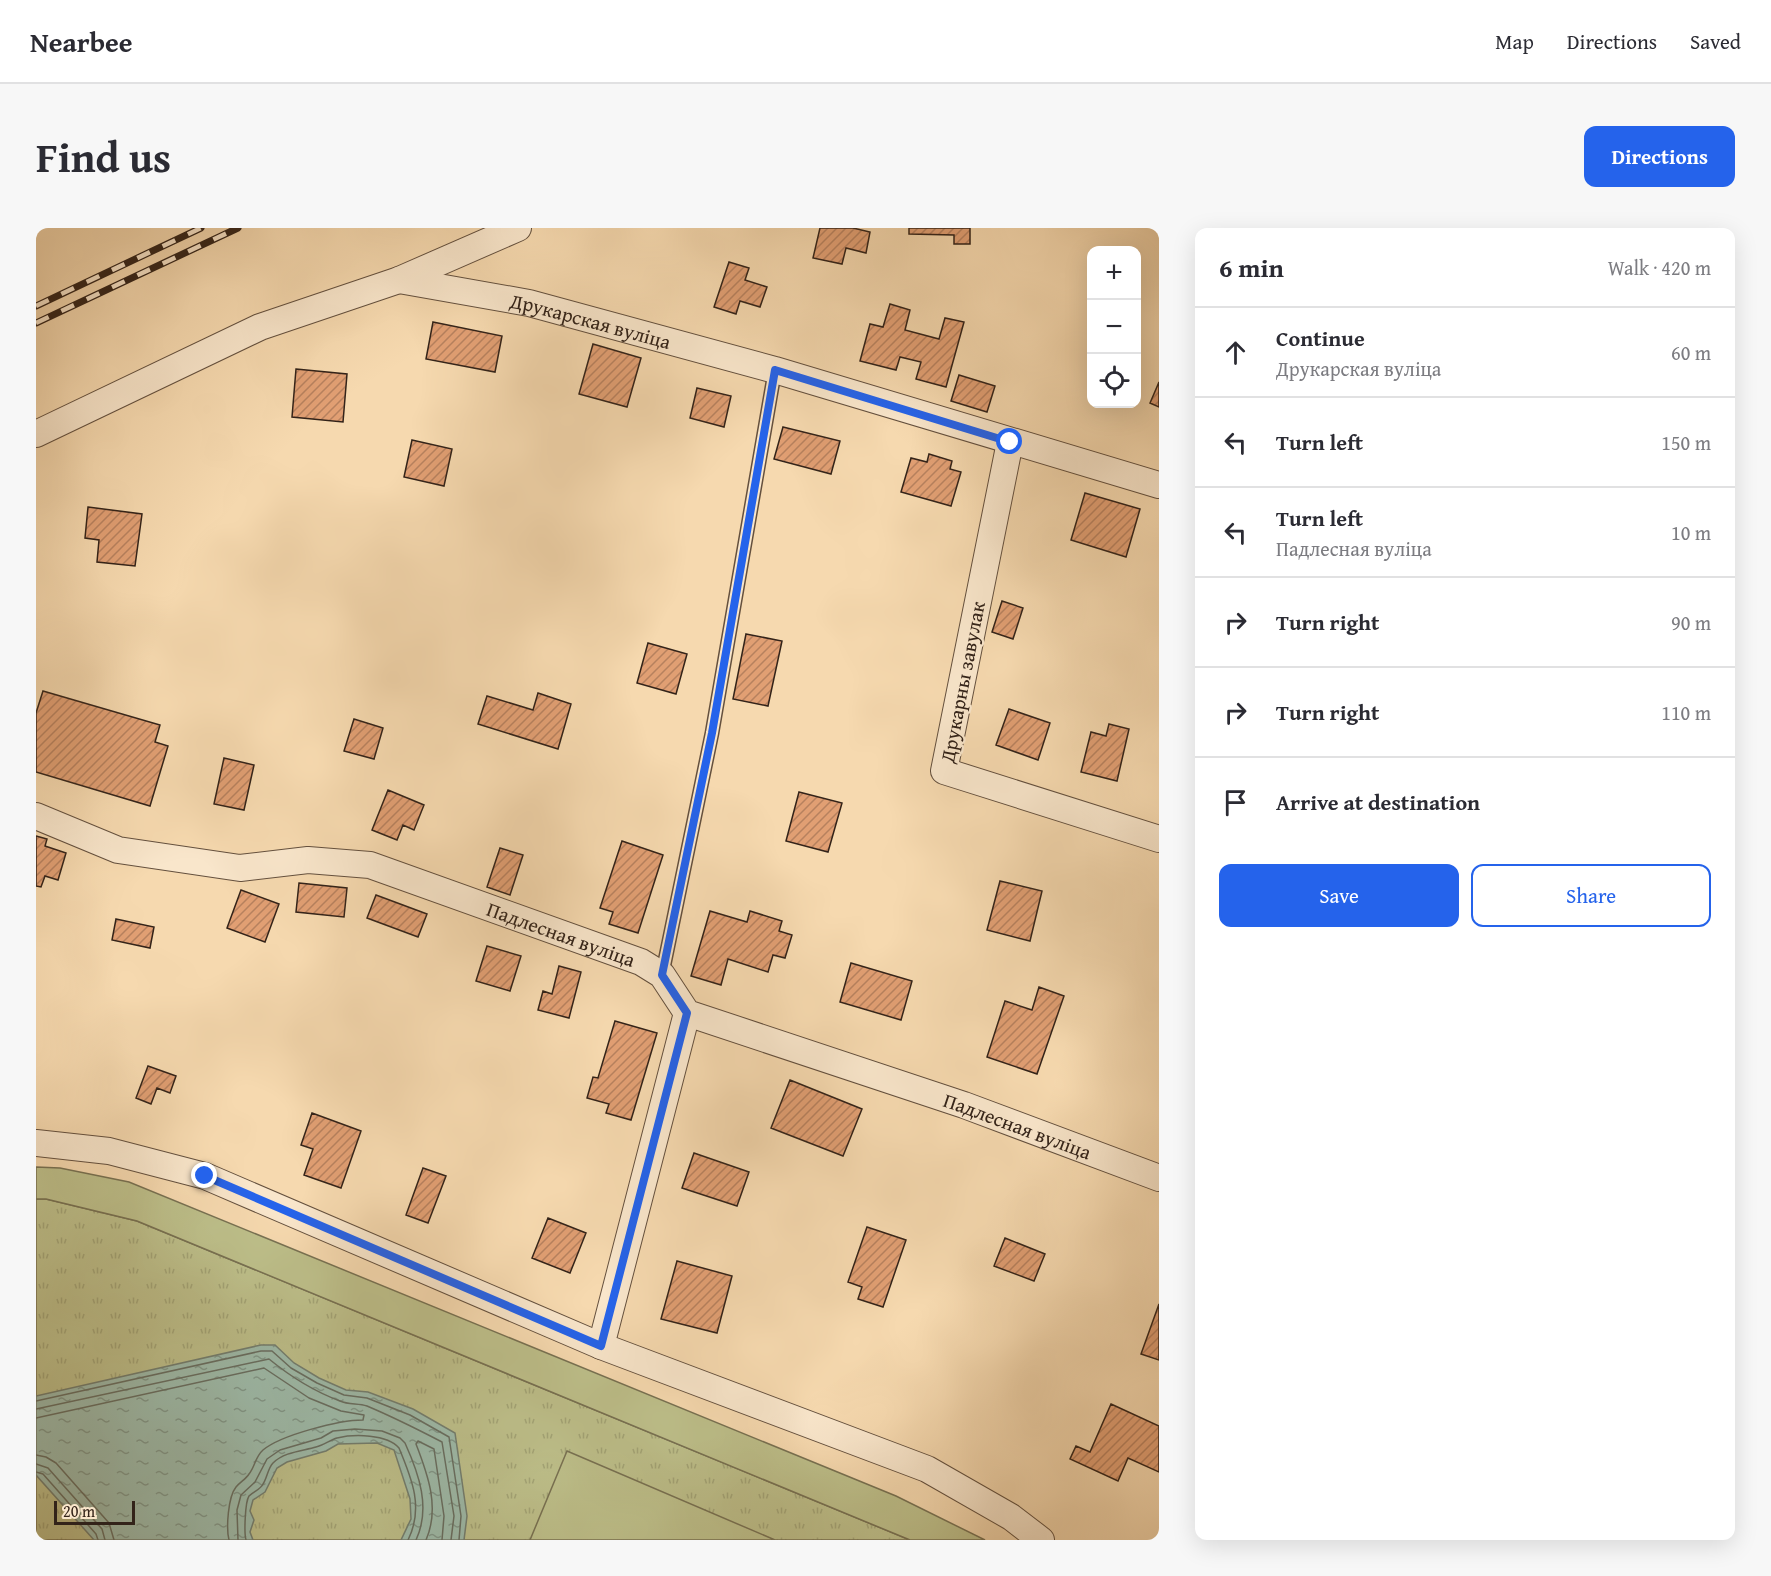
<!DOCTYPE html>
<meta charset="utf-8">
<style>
:root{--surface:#fff;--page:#f7f7f7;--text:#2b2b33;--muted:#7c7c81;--line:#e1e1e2;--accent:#2563eb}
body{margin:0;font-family:"Gentium Book Plus",serif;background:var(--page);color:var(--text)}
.controls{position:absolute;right:18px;top:18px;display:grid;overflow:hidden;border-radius:12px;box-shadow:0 6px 24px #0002}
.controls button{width:54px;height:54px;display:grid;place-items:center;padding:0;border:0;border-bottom:2px solid var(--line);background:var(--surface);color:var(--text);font:30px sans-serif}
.scale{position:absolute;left:18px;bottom:15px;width:81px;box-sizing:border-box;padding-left:6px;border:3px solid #332319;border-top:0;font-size:16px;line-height:21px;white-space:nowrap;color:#332319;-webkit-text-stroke:4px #f9e6cb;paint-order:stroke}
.stop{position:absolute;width:18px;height:18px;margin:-14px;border:4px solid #2563eb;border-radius:50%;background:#fff}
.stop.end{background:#2563eb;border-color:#fff;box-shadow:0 2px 6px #0008}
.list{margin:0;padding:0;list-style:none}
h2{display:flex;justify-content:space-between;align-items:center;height:78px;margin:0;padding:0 24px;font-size:26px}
h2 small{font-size:20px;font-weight:400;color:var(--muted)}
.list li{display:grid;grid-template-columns:39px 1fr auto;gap:18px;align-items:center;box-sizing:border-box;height:90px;padding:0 24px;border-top:2px solid var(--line)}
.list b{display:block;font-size:22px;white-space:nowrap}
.list p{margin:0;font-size:20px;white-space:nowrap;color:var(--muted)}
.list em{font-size:20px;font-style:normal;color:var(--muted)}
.actions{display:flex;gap:12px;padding:18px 24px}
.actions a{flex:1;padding:14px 0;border:2px solid var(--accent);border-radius:12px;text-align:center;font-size:21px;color:var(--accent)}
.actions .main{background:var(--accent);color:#fff}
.icon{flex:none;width:33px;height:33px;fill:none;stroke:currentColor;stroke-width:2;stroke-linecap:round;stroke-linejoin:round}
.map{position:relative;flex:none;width:1123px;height:1312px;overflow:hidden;border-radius:12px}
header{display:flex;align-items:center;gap:36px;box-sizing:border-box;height:84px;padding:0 30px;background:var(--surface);border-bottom:2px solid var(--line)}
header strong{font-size:28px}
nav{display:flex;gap:33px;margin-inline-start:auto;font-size:21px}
.intro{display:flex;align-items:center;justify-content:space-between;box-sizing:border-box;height:144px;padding:0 36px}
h1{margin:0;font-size:42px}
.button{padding:15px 27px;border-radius:12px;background:var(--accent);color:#fff;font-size:21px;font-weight:700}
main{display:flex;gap:36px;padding:0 36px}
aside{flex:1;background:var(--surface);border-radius:12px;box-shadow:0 6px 24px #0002}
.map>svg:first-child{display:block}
.grass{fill:url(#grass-tufts);stroke:#787152;stroke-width:1.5}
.pitch{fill:#bdbf8a;stroke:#787152;stroke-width:1.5}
.water{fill:url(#water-ripples);stroke:#737e6f;stroke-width:1.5}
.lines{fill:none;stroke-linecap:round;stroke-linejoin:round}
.shore{stroke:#686e61;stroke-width:1.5}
.building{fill:url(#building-hatch);stroke:#332319;stroke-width:1.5}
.lane-casing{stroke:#64503e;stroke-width:15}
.street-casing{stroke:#64503e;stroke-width:28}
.lane{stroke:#f9e6cb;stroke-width:12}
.street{stroke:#f9e6cb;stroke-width:26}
.rail-casing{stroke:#332319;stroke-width:7}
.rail{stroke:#f9e6cb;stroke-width:4.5;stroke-dasharray:14;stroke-linecap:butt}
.route{stroke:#2563eb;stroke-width:8}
.labels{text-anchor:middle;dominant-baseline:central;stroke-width:4.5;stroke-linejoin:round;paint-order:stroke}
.street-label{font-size:20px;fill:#332319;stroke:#f9e6cb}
</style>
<header>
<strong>Nearbee</strong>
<nav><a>Map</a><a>Directions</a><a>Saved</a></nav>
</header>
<div class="intro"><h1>Find us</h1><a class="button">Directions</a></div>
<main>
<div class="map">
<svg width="1123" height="1312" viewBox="0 0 1123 1312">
<defs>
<pattern id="grass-tufts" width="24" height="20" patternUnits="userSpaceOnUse" patternTransform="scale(1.5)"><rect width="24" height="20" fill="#bdbf8a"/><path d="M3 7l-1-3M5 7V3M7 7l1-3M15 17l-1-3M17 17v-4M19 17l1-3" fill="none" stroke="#a3a476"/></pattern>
<pattern id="water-ripples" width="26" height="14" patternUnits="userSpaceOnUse" patternTransform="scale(1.5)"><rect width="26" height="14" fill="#9dbaa9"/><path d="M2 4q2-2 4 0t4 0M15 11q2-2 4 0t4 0" fill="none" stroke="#819789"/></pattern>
<pattern id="building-hatch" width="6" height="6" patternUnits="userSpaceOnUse" patternTransform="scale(1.5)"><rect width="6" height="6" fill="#e19f73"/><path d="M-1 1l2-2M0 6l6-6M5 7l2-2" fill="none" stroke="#b7815e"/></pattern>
</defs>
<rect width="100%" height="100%" fill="#f6d9af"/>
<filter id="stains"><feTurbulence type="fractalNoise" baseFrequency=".00333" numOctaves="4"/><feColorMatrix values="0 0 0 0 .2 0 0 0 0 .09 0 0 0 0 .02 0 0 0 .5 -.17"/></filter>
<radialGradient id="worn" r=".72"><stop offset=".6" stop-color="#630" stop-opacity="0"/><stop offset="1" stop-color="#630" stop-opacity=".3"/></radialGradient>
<path class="grass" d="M0,971H10L101,993L874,1312H0Z"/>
<path class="pitch" d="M0,939L24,940L93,954L860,1268L949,1312H874L101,993L10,971H0Z
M531,1223L739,1312H494Z"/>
<path class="water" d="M225,1117H239L258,1135L283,1150L310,1162L332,1164L377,1181L419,1205L431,1288L428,1312H365L375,1291L374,1271L358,1222L341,1215L302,1216L290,1223L251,1234L241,1240L229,1264L217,1272L214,1283L218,1292L214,1304L217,1312H58L0,1247V1168Z"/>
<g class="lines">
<path class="shore" d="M0,1173L225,1123H236L255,1140L281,1155L308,1167L331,1170L374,1187L413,1209L425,1288L423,1312
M0,1181L233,1131C255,1149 277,1163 304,1173C313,1177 322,1175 331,1178C357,1189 381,1201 406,1214L418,1288L415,1312
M0,1190L228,1140L273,1170L305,1183L328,1187L327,1192C303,1192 245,1207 227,1222C219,1229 219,1239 213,1246C210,1251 204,1254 200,1259C192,1269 190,1300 193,1312
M0,1227L10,1229L20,1235L73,1295L78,1312
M0,1236L12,1240L66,1301L69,1312
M0,1244L7,1246L60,1306L62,1312
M202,1312L201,1282L205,1267L219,1254L231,1231L244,1222L285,1210L297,1203L319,1201L346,1203L364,1210L369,1215C383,1246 395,1280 380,1312
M210,1312C208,1305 209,1274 213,1268C218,1263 224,1262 227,1256C231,1250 232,1240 237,1235C248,1224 266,1223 280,1219C288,1217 294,1212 301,1210C318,1206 351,1206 363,1220C376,1251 388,1280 372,1312
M390,1312C404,1280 392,1247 380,1216L382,1213L398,1221L408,1288L406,1312"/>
</g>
<path class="building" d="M784,0H817L834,4L830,25L810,20L806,36L777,30Z
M873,0H934V16H918V7L873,6Z
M693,34L713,40L709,52L731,59L724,79L704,73L700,86L678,79Z
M854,76L874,82L869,102L903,111L909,90L928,94L910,159L880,151L885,134L864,129L860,142L824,133L834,96L847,99Z
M397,94L466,108L459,144L390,131Z
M557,116L605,130L591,179L543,166Z
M260,141L311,146L307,194L256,189Z
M923,147L959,158L951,184L915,173Z
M1123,154V179L1114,175Z
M661,160L695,168L688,199L654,190Z
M747,199L804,213L795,246L738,231Z
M376,212L416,221L408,258L368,249Z
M893,226L916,233L914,241L925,244L915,278L865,264L875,230L891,234Z
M1049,265L1104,281L1090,329L1035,312Z
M52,279L106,286L99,338L61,334L63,312L49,310Z
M966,373L987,380L977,411L956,404Z
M710,406L746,413L732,478L697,471Z
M612,415L651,426L640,466L601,455Z
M7,463L124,497L119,514L132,518L114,578L0,544V485Z
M502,465L535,476L522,521L442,496L451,468L497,482Z
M973,481L1014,495L1002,532L960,517Z
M318,491L347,500L338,531L308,523Z
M1073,496L1093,501L1081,553L1045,544L1055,504L1070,508Z
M188,530L218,537L208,582L178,576Z
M352,562L388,577L378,602L367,597L361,612L336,602Z
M763,564L806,575L792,624L750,613Z
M0,608L11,611L9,618L30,625L22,652L9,648L5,659L0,658Z
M586,613L627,627L602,705L573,696L577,684L564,680Z
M464,620L487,627L474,667L451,659Z
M964,653L1006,663L994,713L951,702Z
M263,655L311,660L308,689L260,684Z
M205,662L243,676L229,714L191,700Z
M340,667L391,686L382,709L331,690Z
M674,683L711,694L714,683L746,693L743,703L756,707L749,730L737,727L732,744L692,731L685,757L655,748Z
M80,691L118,699L114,720L76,712Z
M451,718L485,728L474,763L440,753Z
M815,735L876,753L865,792L804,774Z
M523,738L545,744L533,790L502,782L507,763L516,766Z
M1003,759L1028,768L1001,846L951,829L969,773L996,782Z
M579,793L621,805L595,892L570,885L573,876L551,870L557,849L562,850Z
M112,838L140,848L134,865L121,860L115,876L100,870Z
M754,852L826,881L807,928L735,900Z
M276,885L325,903L305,960L268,947L277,921L265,917Z
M658,925L713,944L701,978L646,960Z
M387,940L410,948L392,995L370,987Z
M512,990L550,1005L534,1045L496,1030Z
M831,999L870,1012L847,1079L822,1071L826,1059L812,1054Z
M969,1010L1009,1026L998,1053L958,1038Z
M641,1033L696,1048L681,1105L625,1091Z
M1123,1076V1132L1105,1126Z
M1075,1176L1123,1198V1244L1092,1230L1082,1253L1034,1231L1040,1218L1054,1224Z"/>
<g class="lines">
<defs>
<path id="lane" d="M626,747L676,505L739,142"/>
<g id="street">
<path id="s1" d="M363,52L493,75L739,142L1123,257"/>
<path d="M0,206L224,99L363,52L482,0"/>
<path d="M974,214L908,543L1123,611"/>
<path id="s2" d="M0,588L82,622L204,640L272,632L334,637L605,734L626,747L651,785L928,877L1123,950"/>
<path d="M651,785L565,1118L891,1241L975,1289L1005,1312"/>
<path d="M0,915L73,923L169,948L565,1118"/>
</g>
</defs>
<use href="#lane" class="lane-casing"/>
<use href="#street" class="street-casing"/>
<use href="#lane" class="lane"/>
<use href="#street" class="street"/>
<defs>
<path id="rail" d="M0,78L165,0
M0,95L202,0"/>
</defs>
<use href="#rail" class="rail-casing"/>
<use href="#rail" class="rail"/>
</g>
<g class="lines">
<path class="route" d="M169,948L565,1118L651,785L626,747L676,505L739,142L974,214"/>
</g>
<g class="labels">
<g class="street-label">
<text stroke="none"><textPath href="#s1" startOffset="196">Друкарская вуліца</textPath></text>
<text transform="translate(926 454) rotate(-79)">Друкарны завулак</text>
<text stroke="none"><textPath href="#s2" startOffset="546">Падлесная вуліца</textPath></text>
<text stroke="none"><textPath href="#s2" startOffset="1050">Падлесная вуліца</textPath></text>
</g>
</g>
<rect width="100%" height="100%" filter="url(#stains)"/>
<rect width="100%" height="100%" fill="url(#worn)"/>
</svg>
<div class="controls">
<button>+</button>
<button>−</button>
<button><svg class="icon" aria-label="locate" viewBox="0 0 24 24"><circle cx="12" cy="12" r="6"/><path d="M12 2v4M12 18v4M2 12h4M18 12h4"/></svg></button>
</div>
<div class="scale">20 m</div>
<div class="stop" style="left:974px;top:214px"></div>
<div class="stop end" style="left:169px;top:948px"></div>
</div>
<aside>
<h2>6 min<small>Walk · 420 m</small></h2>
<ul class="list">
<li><svg class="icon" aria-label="ahead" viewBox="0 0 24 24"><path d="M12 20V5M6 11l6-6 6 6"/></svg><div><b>Continue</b><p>Друкарская вуліца</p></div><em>60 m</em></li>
<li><svg class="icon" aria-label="left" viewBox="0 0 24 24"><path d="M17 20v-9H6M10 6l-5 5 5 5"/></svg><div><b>Turn left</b></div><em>150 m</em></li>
<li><svg class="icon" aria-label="left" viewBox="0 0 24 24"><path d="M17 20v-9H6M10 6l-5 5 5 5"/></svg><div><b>Turn left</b><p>Падлесная вуліца</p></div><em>10 m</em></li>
<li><svg class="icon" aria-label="right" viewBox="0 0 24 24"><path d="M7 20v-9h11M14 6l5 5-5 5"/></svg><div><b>Turn right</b></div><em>90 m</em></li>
<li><svg class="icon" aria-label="right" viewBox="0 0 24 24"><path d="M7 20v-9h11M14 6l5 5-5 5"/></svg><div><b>Turn right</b></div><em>110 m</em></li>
<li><svg class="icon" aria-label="arrive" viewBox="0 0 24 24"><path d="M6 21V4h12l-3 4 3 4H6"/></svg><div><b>Arrive at destination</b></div></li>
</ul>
<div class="actions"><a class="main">Save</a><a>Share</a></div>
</aside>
</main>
